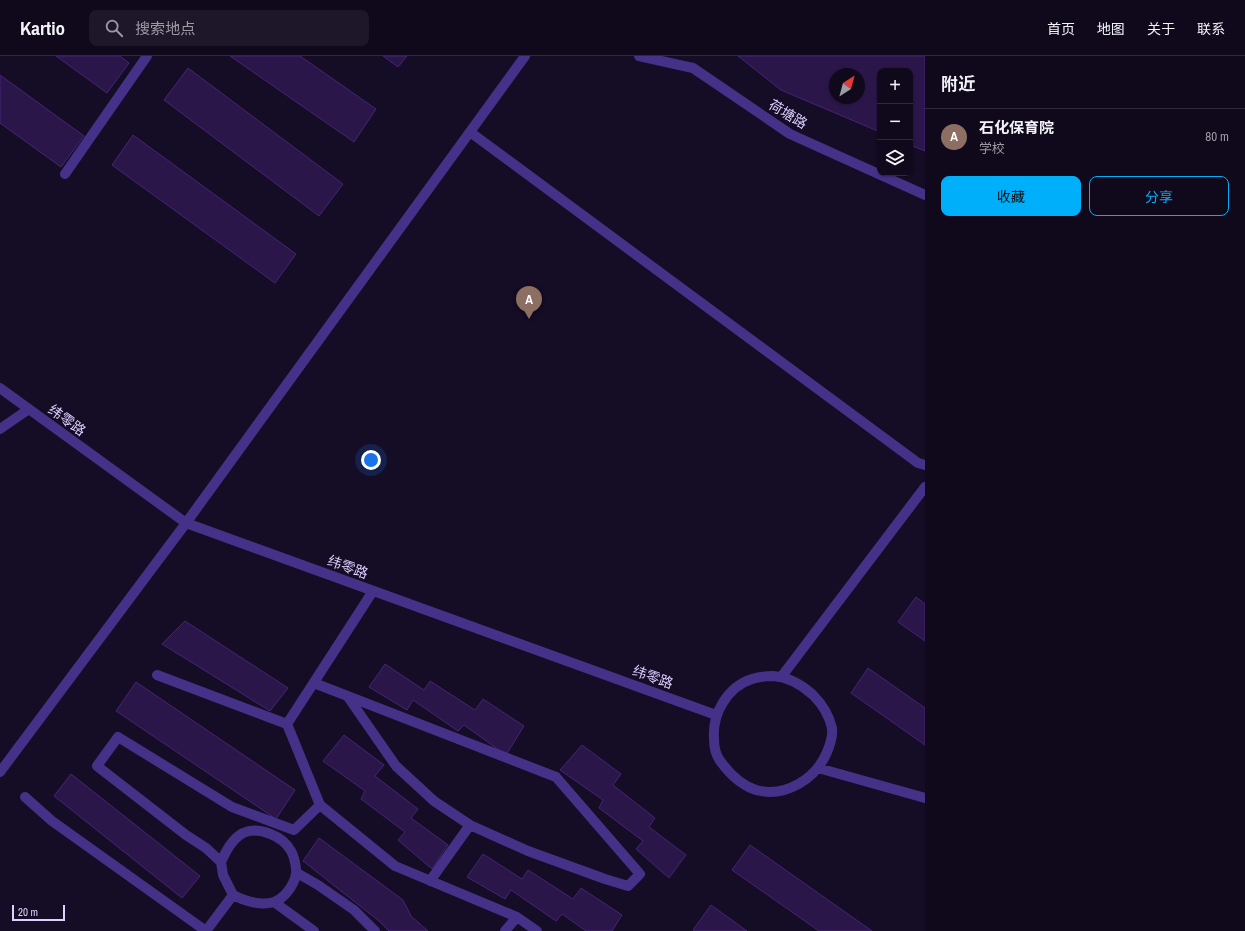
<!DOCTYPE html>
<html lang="zh">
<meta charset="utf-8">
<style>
:root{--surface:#10091c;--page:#1e1729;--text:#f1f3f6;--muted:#9c9aa3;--line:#302a3b;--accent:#00affa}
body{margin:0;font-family:"Archivo Narrow","Noto Sans SC",sans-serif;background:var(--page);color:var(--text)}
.controls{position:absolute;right:12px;top:12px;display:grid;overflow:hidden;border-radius:8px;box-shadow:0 1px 3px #0004}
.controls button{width:36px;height:36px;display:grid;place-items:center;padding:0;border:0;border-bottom:1px solid var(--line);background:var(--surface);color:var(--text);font:20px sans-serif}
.compass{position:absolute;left:829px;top:12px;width:36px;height:36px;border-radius:50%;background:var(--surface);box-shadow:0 1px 3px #0004;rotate:36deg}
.scale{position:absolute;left:12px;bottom:10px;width:53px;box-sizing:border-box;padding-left:4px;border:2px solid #decfff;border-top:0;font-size:11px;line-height:14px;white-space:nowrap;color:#decfff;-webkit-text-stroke:3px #150c25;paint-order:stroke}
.you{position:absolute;left:371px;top:404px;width:14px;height:14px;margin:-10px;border:3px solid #fff;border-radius:50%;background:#1a73e8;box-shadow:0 0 0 6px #1a73e833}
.badge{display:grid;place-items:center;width:26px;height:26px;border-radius:50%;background:var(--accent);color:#fff;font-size:13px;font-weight:700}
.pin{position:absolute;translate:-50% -33px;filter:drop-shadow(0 1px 2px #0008)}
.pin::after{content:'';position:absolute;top:21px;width:14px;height:12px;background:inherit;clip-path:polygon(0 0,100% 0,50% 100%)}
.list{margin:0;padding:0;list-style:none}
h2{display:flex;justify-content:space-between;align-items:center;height:52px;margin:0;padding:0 16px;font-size:17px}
h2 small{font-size:13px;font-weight:400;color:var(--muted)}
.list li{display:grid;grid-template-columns:26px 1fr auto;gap:12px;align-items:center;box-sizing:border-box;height:56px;padding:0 16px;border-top:1px solid var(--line)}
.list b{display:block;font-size:15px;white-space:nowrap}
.list p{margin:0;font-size:13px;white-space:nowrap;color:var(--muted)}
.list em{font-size:13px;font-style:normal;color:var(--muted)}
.actions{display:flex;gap:8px;padding:12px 16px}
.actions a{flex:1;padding:9px 0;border:1px solid var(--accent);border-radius:8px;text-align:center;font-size:14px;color:var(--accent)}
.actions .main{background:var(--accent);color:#111}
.icon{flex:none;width:22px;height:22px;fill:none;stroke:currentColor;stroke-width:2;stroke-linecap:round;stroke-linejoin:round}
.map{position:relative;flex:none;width:925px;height:875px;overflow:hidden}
header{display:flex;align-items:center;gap:24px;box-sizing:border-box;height:56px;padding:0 20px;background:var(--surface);border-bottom:1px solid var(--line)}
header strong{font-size:19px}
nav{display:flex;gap:22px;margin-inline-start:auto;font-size:14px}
.search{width:280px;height:36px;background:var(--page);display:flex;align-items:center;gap:10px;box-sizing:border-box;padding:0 14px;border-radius:8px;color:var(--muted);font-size:15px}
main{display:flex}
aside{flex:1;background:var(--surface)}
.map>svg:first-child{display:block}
.building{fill:#2a1648;stroke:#452576;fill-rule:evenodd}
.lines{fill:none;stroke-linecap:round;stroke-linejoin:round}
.minor{stroke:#463189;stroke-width:10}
.labels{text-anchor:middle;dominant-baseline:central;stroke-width:4;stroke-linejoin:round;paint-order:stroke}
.street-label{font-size:14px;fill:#decfff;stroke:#150c25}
</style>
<header>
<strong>Kartio</strong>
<div class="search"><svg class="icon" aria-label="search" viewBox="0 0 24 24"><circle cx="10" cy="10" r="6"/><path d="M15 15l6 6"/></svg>搜索地点</div>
<nav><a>首页</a><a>地图</a><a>关于</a><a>联系</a></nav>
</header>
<main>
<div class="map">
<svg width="925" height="875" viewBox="0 0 925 875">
<rect width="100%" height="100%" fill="#150c25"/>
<path class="building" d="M56,0H120L129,7L107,37Z
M230,0H300L376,53L354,86Z
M383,0H407L398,11Z
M738,0H925V95L910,89V15H880V76L781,34ZM835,18H859V42H835Z
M188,12L343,128L319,160L164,44Z
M0,19L84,80L61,111L0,67Z
M133,79L296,198L275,227L112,109Z
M916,541L925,548V585L898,566Z
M185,565L288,632L270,655L162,588Z
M385,608L424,634L430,625L475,654L483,643L524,670L506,699L464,669L458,675L413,644L407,654L369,631Z
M868,612L925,652V689L851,637Z
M136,626L295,734L276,763L116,655Z
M344,679L384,709L375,720L418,753L411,762L448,789L432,813L398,784L405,776L361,743L365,735L323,705Z
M582,689L621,718L613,729L655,762L649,771L686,799L669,822L636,793L643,785L599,752L603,744L560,714Z
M71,718L200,820L182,842L54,740Z
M319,782L403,844L411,860L428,875H389L379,865L303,805Z
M750,789L872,875H819L732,814Z
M483,798L522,823L528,814L573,843L581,832L622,859L612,875H586L562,858L556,865L511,834L505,843L467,821Z
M711,849L747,875H695L693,874Z"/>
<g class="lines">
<path class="minor" d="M639,0L693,12L790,78L925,139
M470,76L918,407L925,409
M65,118L147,0
M0,332L186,467L716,659
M0,373L29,353
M373,535L287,668L320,749L395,810L517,861L537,875
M157,619L287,668
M773,620C788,621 801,628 813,639C822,648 829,659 832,672C833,680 830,689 827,696C816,723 785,742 756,734C741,729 729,717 721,706C716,700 714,690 714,683C712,658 727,631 752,623C758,621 766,620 773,620Z
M782,620L925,431
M314,627L556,721L640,818L628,830L605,823L528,795L470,769L434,745L396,710L348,641
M818,712L925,742
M0,716L186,467L525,0
M25,741L52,765L206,875
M221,806C226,795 232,783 243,777C259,770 283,780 291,795C294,800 297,813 296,818C294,829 285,842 274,846C260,850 245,845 233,839
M297,817L318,829L354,854L375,875
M430,825L470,769
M274,846L314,875
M206,875L233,839L223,819L221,806L206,792L186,779L97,710L118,681L232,751L294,774L320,749
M505,875L517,861"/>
</g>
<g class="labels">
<g class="street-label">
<text transform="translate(788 58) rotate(31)">荷塘路</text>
<text transform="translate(67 364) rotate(36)">纬零路</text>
<text transform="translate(348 511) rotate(20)">纬零路</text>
<text transform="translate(653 621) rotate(20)">纬零路</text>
</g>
</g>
</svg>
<div class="controls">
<button>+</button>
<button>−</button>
<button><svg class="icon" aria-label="layers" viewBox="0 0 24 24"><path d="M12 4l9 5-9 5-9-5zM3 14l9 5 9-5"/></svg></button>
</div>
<svg class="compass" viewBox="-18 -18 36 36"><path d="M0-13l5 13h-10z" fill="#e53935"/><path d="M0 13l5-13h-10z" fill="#9c9aa3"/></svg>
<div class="scale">20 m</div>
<div class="you"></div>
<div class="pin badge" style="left:529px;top:263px;background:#8d6e63">A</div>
</div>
<aside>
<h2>附近<small></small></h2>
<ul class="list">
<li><span class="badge" style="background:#8d6e63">A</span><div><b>石化保育院</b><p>学校</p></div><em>80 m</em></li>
</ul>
<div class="actions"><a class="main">收藏</a><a>分享</a></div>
</aside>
</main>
